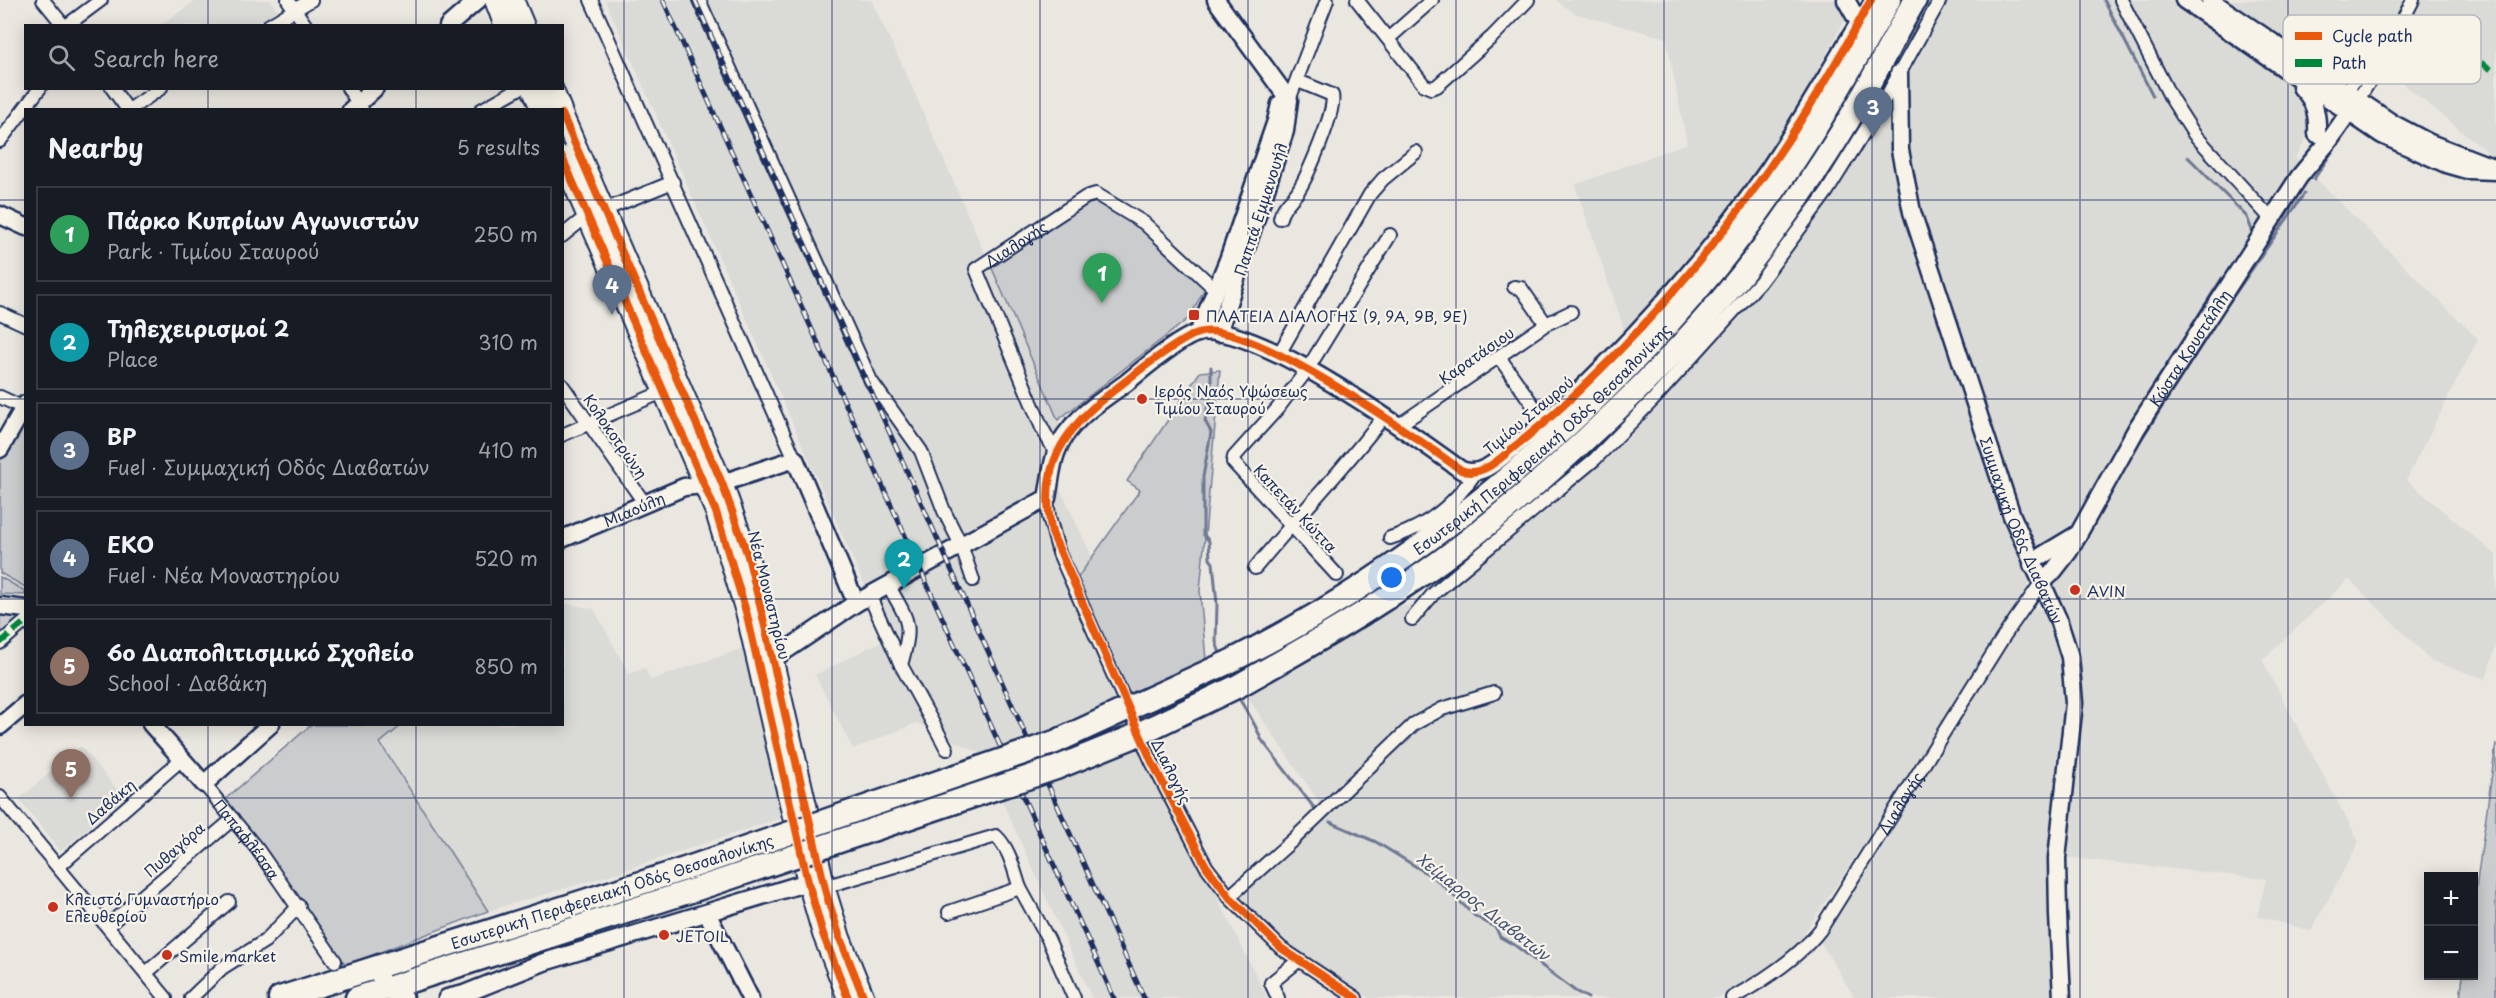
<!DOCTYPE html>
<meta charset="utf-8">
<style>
:root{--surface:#171b24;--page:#242831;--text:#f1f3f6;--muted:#9ea1a6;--line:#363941;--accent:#2563eb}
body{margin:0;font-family:"Playpen Sans",sans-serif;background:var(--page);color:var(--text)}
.controls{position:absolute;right:18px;bottom:18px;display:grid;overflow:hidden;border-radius:0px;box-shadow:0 3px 15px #0003}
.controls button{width:54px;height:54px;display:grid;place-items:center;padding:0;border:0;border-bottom:2px solid var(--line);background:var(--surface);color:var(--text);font:30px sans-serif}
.you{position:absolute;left:1392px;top:578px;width:21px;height:21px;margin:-15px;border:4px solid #fff;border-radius:50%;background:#1a73e8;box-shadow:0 0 0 9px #1a73e833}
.badge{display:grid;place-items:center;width:39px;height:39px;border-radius:50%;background:var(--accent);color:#fff;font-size:20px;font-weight:700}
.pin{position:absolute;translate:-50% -50px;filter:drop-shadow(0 2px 3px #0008)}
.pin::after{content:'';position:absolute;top:32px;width:21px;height:18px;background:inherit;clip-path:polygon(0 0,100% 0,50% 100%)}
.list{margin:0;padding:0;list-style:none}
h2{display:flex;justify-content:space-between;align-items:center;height:78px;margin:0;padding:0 24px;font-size:26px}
h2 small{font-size:20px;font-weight:400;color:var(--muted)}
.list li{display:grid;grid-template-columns:39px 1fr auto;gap:18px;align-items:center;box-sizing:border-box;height:96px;margin:0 12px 12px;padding:0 12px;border:2px solid var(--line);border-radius:0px}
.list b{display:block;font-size:22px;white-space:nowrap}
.list p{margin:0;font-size:20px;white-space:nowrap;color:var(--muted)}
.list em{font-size:20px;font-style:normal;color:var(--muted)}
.icon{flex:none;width:33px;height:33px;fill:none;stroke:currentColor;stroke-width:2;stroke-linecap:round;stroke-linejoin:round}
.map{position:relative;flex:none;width:2496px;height:998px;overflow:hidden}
.search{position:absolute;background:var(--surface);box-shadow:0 3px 15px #0003;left:24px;top:24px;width:540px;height:66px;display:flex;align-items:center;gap:15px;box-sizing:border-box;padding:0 21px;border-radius:0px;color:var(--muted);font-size:22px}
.panel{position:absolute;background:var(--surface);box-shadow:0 3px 15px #0003;left:24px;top:108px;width:540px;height:618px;border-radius:0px}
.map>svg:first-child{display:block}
.built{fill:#dadad6}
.green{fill:#cbcccd;stroke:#737e96;stroke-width:1.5}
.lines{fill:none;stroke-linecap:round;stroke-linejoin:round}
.stream{stroke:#6d7892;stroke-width:3}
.street-casing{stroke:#1b2f5e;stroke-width:16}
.secondary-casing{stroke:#1b2f5e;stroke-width:21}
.primary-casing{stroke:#1b2f5e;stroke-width:24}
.highway-casing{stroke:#1b2f5e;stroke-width:27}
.street{stroke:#f7f3e8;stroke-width:12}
.secondary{stroke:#f7f3e8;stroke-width:16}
.primary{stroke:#f7f3e8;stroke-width:20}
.highway{stroke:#f7f3e8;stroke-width:22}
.rail-casing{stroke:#1b2f5e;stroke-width:5}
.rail{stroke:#f7f3e8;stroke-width:3;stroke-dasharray:9;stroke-linecap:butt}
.highway-bridge-casing{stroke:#1b2f5e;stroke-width:27;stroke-linecap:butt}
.highway-bridge{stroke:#f7f3e8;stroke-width:22}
.quiet{stroke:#00873e;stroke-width:6;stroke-dasharray:12 6;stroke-linecap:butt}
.cycleway-casing{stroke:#f7f3e8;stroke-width:11}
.cycleway{stroke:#e8590c;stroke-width:8}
.grid{fill:none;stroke:#1b2f5e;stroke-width:1.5;stroke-opacity:0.55}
.poi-dot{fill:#c8321e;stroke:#f7f3e8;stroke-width:2}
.labels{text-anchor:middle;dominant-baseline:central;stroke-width:4.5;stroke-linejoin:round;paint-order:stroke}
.street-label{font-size:15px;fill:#1b2f5e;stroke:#f7f3e8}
.poi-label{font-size:15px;fill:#1b2f5e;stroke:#f7f3e8;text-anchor:start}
.water-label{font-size:16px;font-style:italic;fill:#445378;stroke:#f7f3e8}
.key{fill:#f7f3e8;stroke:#b5b8bf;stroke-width:1.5}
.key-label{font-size:16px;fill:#1b2f5e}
</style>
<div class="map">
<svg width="2496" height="998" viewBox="0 0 2496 998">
<rect width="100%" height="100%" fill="#eae7e0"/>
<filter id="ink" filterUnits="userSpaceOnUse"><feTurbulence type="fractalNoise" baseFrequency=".0167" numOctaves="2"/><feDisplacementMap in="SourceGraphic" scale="12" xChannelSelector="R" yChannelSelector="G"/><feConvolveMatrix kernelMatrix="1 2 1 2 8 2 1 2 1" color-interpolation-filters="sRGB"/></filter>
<g filter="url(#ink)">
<path class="built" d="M197,0H270L278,11L254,25H160Z
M605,0H871L905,71L1072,453L1049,465L1113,602L1120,699L1267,998H1092L980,753L917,723L853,749L815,675L888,638Z
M1556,0H1837L1846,18L1788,124L1745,189L1705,242L1625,332L1575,185L1687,143L1666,38L1574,13Z
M1944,0H2496V159L2359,48L2295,158L2478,339L2406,480L2496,555V645L2486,679L2432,661L2349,579L2262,660L2359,842L2311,931L2257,916L2266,879L2063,857L2082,703L2073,628L2006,486L1917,202L1907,146V71Z
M1885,109L1893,110L1894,166L1900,200L1913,249L2007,528L2030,578L2026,590L1854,859L1792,951L1760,975L1718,998H1369L1327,973L1279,938L1237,899L1328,815L1245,694L1392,608L1431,602L1544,513L1609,457L1747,310L1779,271L1813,223L1835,181Z
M564,603L594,609L629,674L645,668L650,680L747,647L784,817L607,876L488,911L380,742L402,725L562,724Z
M2037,608L2049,613L2062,656L2066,698L2055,998H1855L1819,940L2028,612Z
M81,746L124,798L61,851L19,799Z"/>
<path class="green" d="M1097,197L1153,236L1205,288L1189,318L1058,420L991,266Z
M1220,370L1200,591L1206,660L1123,698L1071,587L1140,490L1127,481L1200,372Z
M24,415L26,416L25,587L0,573V459Z
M0,577L25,591V595L0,594Z
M0,613L25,615L0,638Z
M311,725H402L380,743L488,911L346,965L261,844L223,801Z
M2496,744V998H2460L2463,976H2474V903Z"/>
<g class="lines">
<path class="stream" d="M2104,0L2153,96
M2188,157L2247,217L2253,233
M2314,179L2338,143
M2219,317L2304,194
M1211,367V388L1205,421L1211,432L1203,477V534L1209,541L1210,559L1213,563L1217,604L1216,642L1221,656
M2144,401L2222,278
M2130,457L2210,332
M1237,695C1245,709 1256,724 1261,739L1315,809
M1330,822L1376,842L1436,879L1475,916L1496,928L1500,937L1516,946L1575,991L1588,998"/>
<defs>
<g id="street">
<path d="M43,0L64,26"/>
<path d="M288,0L306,26"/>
<path d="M591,0L795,459"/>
<path d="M699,0L871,381L921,451L944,511L961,545L973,580"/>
<path d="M1357,0L1424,85L1431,88L1437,86L1492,37L1528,0"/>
<path d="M2121,0L2171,98L2194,134L2272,220"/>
<path d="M1859,23L1871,0"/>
<path d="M66,26L101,0"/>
<path d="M268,26L311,0"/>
<path d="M1389,38L1432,0"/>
<path d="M112,88L128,110"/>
<path d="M348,88L362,109"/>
<path d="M2345,93L2387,38"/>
<path d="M1289,100L1327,0"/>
<path d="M2357,101L2375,73L2413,0"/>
<path d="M129,110L161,88"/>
<path d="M481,110L520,88"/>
<path d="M0,141L40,88"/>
<path d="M604,210L673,182"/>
<path d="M1280,218C1282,207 1292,200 1298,191C1307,177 1337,109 1332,95L1298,81"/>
<path d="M562,236L588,215"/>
<path d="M1514,287L1521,288L1546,324"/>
<path d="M0,313L26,325"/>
<path d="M1279,354L1370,194L1383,179L1416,152"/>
<path d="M1499,357L1545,422"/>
<path d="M562,385L645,504"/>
<path d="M0,397L26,409"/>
<path d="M1399,425L1546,324L1571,312"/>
<path d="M562,435L665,391"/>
<path id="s1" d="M1056,453L1042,428L976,269L1086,197L1096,194L1144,223L1216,290"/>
<path d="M1047,498L1049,517L1059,553L1152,762L1206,866L1231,899L1281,948L1356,998"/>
<path d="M1390,538C1427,527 1455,504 1476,472"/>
<path d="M1255,568C1297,517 1344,469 1384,416"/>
<path d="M1337,575L1233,462L1234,457L1278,408L1307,370L1390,235"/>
<path d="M888,585C909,622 913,623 901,665L947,749"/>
<path d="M869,595L901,665"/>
<path d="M1412,619L1434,593L1595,459L1652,401L1760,282L1826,193L1889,92L1940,0"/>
<path d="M0,643L26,621"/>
<path id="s2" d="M204,784L258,850L335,961"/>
<path d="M0,797L166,998"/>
<path d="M58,867L182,759"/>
<path d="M824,887L996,836C1010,849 1014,871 1020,888L949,912"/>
<path d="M1020,888L1048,939L1074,998"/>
<path d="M1229,897L1295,838L1414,724L1442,709L1494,693"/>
<path d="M107,926L233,819"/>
<path d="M146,973L229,902"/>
<path d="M191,998L222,968L265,941L299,906"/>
<path d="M1278,998L1271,983L1298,961"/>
<path id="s3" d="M1732,998C1763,981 1798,958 1820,930L2004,636L2041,583"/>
</g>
<g id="secondary">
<path d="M1216,0L1289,100L1285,131L1218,333"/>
<path d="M2184,0L2382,135L2446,164L2467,170L2496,171"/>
<path d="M2210,0L2392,123L2430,143L2495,168"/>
<path d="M448,26L478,0"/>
<path id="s4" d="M1899,73L1900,150L1912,212L2012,516L2058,619L2070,657L2074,703L2057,858L2058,915L2062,998"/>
<path d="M2301,87C2315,101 2318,115 2317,134"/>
<path d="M351,110L375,88"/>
<path d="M0,215L26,227"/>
<path d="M1198,333L1228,260L1276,121L1280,104"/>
<path d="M0,449L26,404"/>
<path id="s5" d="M562,539L684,487L722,483L795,459L856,603L1047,498C1050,484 1051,467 1056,453C1066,422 1101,401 1126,383C1143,369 1181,336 1201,332C1257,323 1413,435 1461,470C1483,479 1503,455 1519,443C1551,418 1581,390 1609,361C1668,301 1721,238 1769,169C1801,122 1829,71 1859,23L1846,0"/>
<path d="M2032,565L2038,558L2078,534"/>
<path id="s6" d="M2041,583L2052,573L2069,551L2137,428L2299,177L2329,141L2357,101"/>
<path d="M0,606L26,609"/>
<path d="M773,659L856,603"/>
<path d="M151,724L204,784L271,724"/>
<path d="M0,726L26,704"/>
<path d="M707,913L750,998"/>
<path d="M376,969L386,990L405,998"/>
<path d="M447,998L464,994L544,962L808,882"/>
</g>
<path id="primary" d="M495,0L505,26
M513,0L524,26
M532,88L542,110
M552,88L561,110
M562,114L722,483L748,556L761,609L826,893L840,938L864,998
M562,157L716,512L747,615L808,882L823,934L848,998"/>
<g id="highway">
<path id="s7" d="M1229,662C1441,557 1652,372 1784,176C1823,120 1856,59 1889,0"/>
<path d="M1238,686C1293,655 1350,623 1403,587C1468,544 1529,492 1586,439C1650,380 1711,317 1763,247C1797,201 1830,153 1858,104C1878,70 1895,34 1915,0"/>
<path d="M280,998L688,868"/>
<path d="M357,998L694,890"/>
</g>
</defs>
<use href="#street" class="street-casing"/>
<use href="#secondary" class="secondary-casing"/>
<use href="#primary" class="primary-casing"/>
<use href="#highway" class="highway-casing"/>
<use href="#street" class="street"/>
<use href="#secondary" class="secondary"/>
<use href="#primary" class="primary"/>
<use href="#highway" class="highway"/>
<defs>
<path id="rail" d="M663,0L1114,998
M695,0L1144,998"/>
</defs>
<use href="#rail" class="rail-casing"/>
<use href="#rail" class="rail"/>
<defs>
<path id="highway-bridge" d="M688,868L1055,742L1229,662
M694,890L1056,768L1130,738L1238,686"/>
</defs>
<use href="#highway-bridge" class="highway-bridge-casing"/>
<use href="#highway-bridge" class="highway-bridge"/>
<path class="quiet" d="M2402,21C2416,36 2432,40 2451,48C2467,55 2482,62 2496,73
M0,643L26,621"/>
<defs>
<path id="cycleway" d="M562,114L722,483L748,556L761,609L826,893L840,938L864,998
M562,157L716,512L747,615L808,882L823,934L848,998
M1356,998L1281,948L1231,899L1206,866L1152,762L1052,533C1040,476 1055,441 1097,404C1119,386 1173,342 1198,333C1246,316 1418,439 1461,470C1483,479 1503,455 1519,443C1553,417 1583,387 1613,357C1717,252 1802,130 1871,0"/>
</defs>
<use href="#cycleway" class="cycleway-casing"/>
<use href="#cycleway" class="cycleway"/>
</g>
</g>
<path class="grid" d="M208,0V26M416,0V26M624,0V998M832,0V998M1040,0V998M1248,0V998M1456,0V998M1664,0V998M1872,0V998M2080,0V998M2288,0V998M208,88V110M416,88V110M0,200H26M562,200H2496M0,399H26M562,399H2496M0,599H26M562,599H2496M208,724V998M416,724V998M0,798H2496"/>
<g class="poi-dot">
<rect x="1188" y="309" width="12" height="12" rx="3"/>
<circle cx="1142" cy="399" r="6"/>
<circle cx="2075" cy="590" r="6"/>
<circle cx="53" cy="907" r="6"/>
<circle cx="664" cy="935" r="6"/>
<circle cx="167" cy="955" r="6"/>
</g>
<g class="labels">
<g class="street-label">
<text transform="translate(1260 209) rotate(-72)">Παππά Εμμανουήλ</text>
<text stroke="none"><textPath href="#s1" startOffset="248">Διαλογής</textPath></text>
<text stroke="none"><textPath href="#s6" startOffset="279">Κώστα Κρυστάλλη</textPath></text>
<text transform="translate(1476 355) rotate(-35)">Καρατάσιου</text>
<text transform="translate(1528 415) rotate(-40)">Τιμίου Σταυρού</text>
<text transform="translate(616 436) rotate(55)">Κολοκοτρώνη</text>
<text stroke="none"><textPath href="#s7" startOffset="386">Εσωτερική Περιφερειακή Οδός Θεσσαλονίκης</textPath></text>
<text transform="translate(1296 508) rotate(47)">Καπετάν Κώττα</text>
<text stroke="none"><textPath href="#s5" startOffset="78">Μιαούλη</textPath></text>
<text stroke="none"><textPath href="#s4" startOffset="477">Συμμαχική Οδός Διαβατών</textPath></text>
<text transform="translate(770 595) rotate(76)">Νέα Μοναστηρίου</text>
<text transform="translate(1172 771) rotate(64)">Διαλογής</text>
<text transform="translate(110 801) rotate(-41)">Δαβάκη</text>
<text stroke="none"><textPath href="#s3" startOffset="262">Διαλογής</textPath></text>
<text stroke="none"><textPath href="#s2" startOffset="70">Παπαφλέσσα</textPath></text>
<text transform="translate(174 849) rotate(-41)">Πυθαγόρα</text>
<text transform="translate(612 891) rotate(-18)">Εσωτερική Περιφερειακή Οδός Θεσσαλονίκης</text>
</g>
<g class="poi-label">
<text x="1206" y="315">ΠΛΑΤΕΙΑ ΔΙΑΛΟΓΗΣ (9, 9Α, 9Β, 9Ε)</text>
<text x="1154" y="390">Ιερός Ναός Υψώσεως<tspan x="1154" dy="17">Τιμίου Σταυρού</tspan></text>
<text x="2087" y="590">AVIN</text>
<text x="65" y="898">Κλειστό Γυμναστήριο<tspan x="65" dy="17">Ελευθερίου</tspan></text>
<text x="676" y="935">JETOIL</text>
<text x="179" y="955">Smile market</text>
</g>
<g class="water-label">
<text transform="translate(1484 906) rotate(38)">Χείμαρρος Διαβατών</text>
</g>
</g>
<rect x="2283" y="15" width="198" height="69" rx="9" class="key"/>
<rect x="2295" y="32" width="27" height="8" fill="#e8590c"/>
<rect x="2295" y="59" width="27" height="8" fill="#00873e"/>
<g class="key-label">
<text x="2332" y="42">Cycle path</text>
<text x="2332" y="69">Path</text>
</g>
</svg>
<div class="controls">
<button>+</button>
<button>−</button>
</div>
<div class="you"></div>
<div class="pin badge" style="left:1102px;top:303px;background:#2e9e5b">1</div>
<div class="pin badge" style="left:904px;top:589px;background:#0f9aa8">2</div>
<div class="pin badge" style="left:1873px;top:137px;background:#5c6f8a">3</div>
<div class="pin badge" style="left:612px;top:315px;background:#5c6f8a">4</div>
<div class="pin badge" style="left:71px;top:799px;background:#8d6e63">5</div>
<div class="search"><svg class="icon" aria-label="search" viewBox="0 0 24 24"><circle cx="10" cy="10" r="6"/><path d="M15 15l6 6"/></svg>Search here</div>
<section class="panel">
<h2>Nearby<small>5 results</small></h2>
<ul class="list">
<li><span class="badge" style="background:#2e9e5b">1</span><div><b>Πάρκο Κυπρίων Αγωνιστών</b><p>Park · Τιμίου Σταυρού</p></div><em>250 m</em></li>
<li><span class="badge" style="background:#0f9aa8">2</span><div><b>Τηλεχειρισμοί 2</b><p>Place</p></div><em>310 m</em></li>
<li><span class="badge" style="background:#5c6f8a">3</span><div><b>BP</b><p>Fuel · Συμμαχική Οδός Διαβατών</p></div><em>410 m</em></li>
<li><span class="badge" style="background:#5c6f8a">4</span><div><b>EKO</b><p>Fuel · Νέα Μοναστηρίου</p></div><em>520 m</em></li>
<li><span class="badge" style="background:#8d6e63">5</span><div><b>6ο Διαπολιτισμικό Σχολείο</b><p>School · Δαβάκη</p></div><em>850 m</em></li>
</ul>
</section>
</div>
